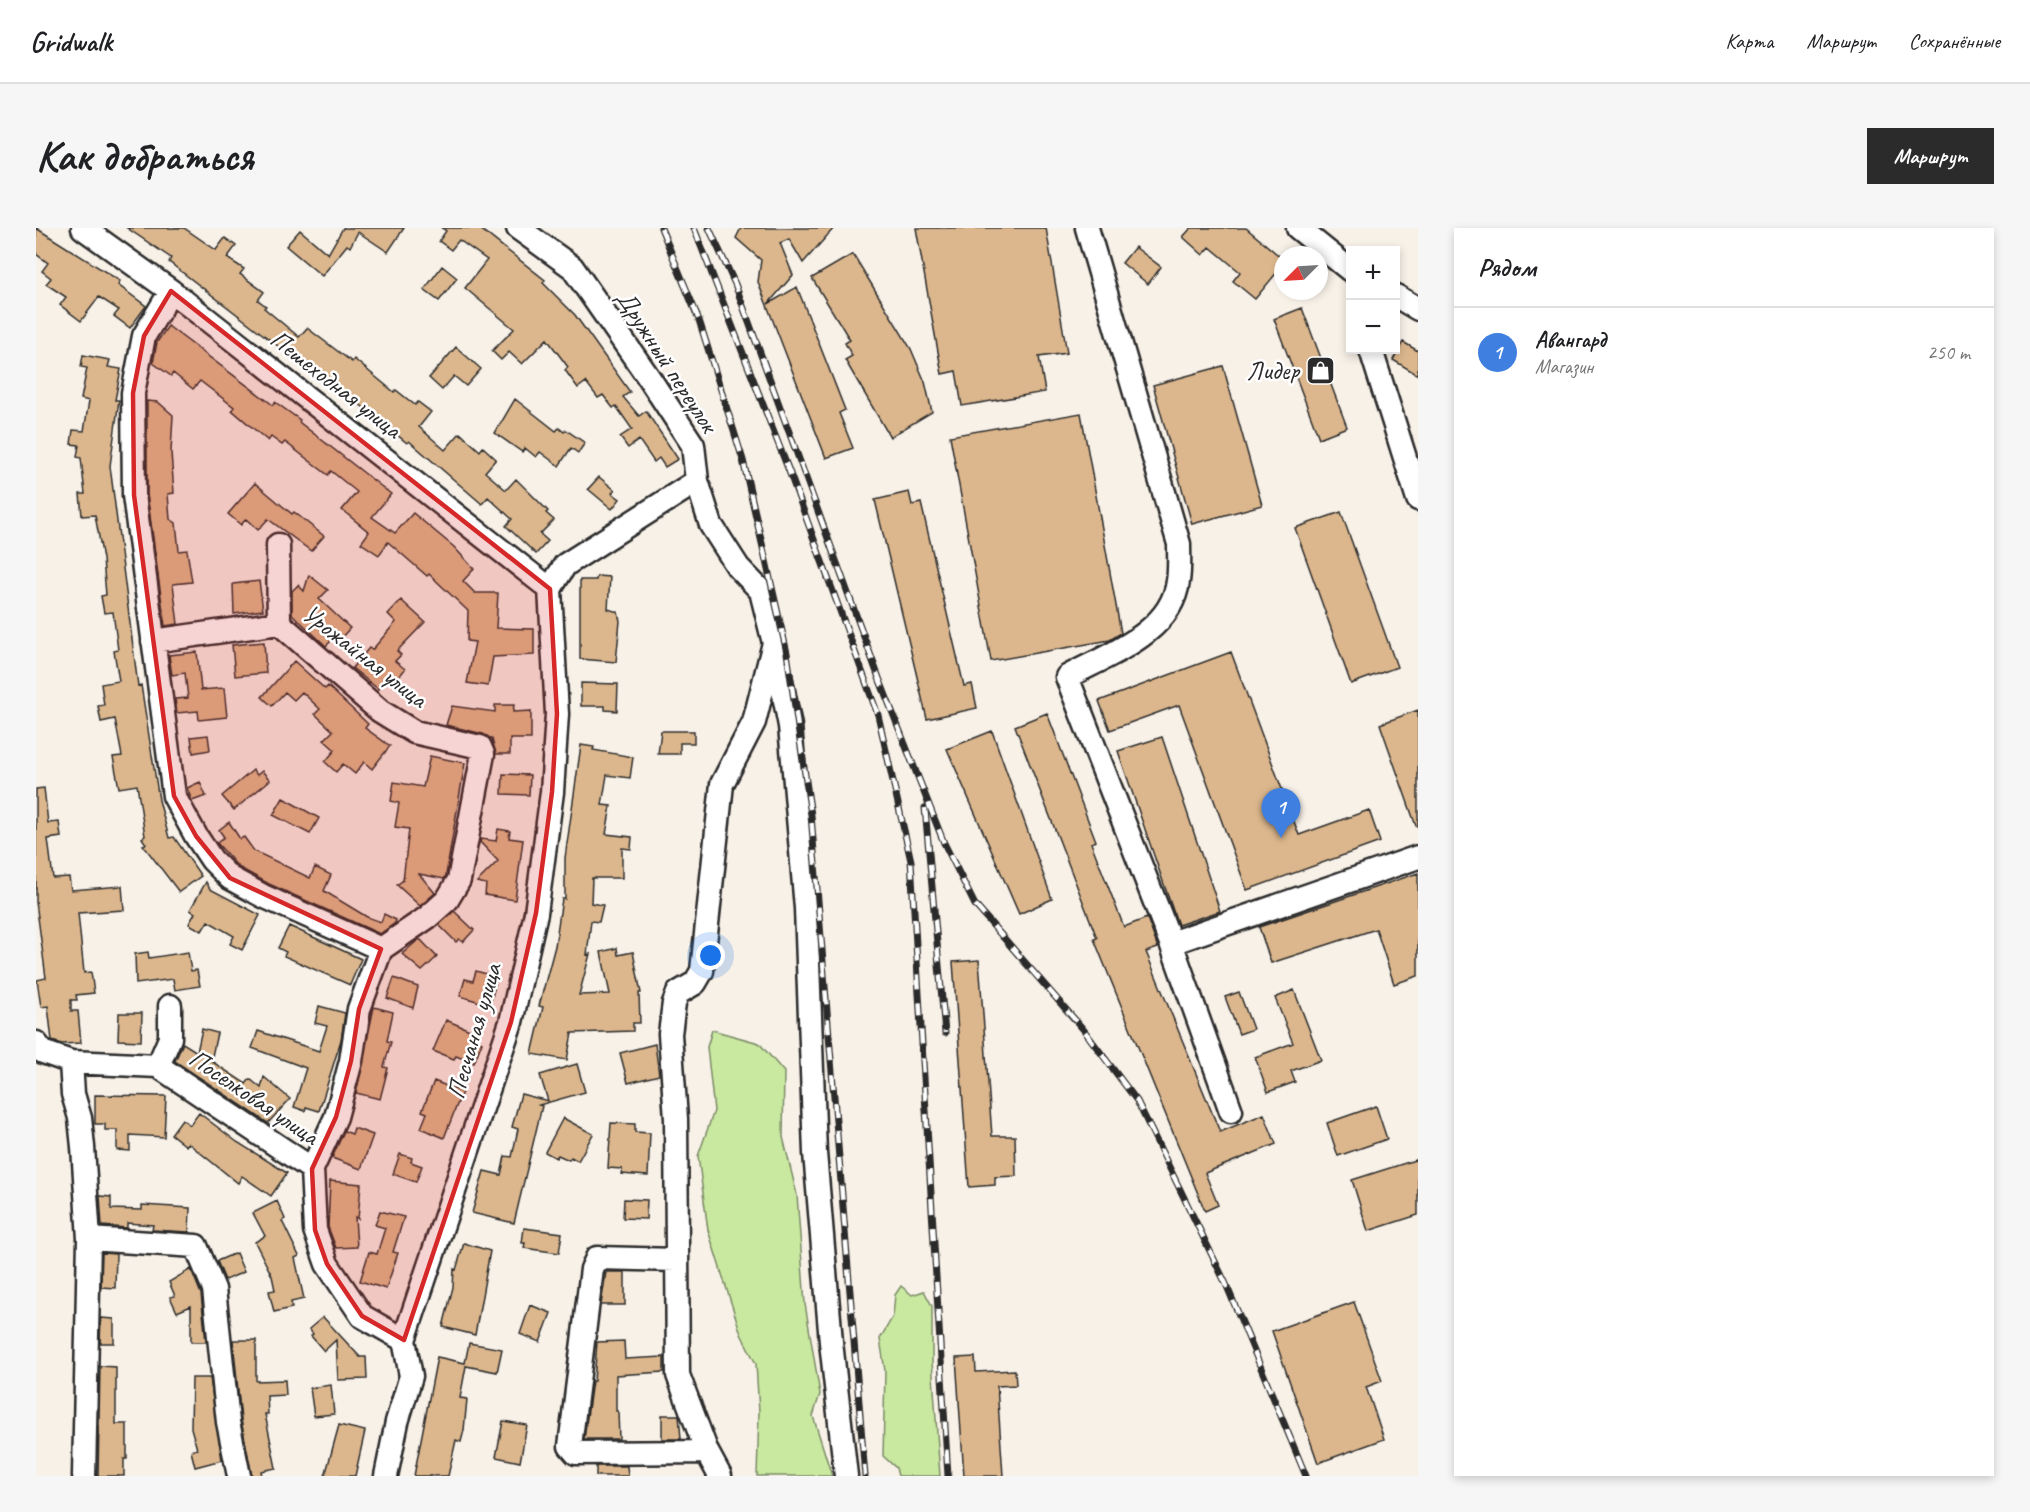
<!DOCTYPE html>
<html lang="ru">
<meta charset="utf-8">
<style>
:root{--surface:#fff;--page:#f6f6f6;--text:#202124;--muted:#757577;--line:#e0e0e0;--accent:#2b2b2b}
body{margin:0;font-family:Caveat,sans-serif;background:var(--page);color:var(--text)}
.controls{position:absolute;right:18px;top:18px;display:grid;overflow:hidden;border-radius:0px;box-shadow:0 3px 9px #0003}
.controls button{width:54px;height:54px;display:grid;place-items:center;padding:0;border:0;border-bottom:2px solid var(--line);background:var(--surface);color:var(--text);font:30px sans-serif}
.compass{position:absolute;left:1238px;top:18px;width:54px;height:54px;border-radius:50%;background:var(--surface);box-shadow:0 3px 9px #0003;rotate:246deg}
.you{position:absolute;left:675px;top:728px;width:21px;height:21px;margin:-15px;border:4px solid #fff;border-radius:50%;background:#1a73e8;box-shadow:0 0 0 9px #1a73e833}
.badge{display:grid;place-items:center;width:39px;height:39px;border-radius:50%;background:var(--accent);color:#fff;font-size:20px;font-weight:700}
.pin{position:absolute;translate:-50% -50px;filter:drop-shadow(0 2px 3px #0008)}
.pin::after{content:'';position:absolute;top:32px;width:21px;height:18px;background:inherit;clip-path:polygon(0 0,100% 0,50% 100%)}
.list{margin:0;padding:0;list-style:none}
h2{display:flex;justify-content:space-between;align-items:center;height:78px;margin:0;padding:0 24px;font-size:26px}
h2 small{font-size:20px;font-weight:400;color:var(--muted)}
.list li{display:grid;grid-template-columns:39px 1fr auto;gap:18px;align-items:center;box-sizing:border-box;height:90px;padding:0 24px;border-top:2px solid var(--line)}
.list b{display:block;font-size:22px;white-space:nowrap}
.list p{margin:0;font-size:20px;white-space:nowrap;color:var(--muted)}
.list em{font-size:20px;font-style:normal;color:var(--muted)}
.map{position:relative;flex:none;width:1382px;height:1248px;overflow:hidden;border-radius:0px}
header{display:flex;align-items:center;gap:36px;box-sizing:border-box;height:84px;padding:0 30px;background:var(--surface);border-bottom:2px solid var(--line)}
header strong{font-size:28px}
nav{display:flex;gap:33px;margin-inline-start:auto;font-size:21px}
.intro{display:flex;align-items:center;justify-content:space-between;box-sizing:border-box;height:144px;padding:0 36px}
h1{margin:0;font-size:42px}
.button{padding:15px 27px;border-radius:0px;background:var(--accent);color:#fff;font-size:21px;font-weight:700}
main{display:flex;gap:36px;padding:0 36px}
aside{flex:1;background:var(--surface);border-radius:0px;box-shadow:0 3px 9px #0003}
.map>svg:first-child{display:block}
.green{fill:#c9e8a0;stroke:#7a8a66;stroke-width:1.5}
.building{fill:#dcb78d;stroke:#2b2b2b;stroke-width:1.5}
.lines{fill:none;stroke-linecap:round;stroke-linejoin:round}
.minor-casing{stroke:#2b2b2b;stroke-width:27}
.minor{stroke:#fff;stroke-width:22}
.rail-casing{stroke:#2b2b2b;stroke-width:7}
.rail{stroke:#fff;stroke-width:4.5;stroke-dasharray:14;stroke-linecap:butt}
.marked{fill:#d62828;fill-opacity:0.2;stroke:#d62828;stroke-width:4.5;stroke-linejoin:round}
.labels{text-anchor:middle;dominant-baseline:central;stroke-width:5;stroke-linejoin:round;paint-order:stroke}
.street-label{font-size:26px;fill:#2b2b2b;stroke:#fff}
.poi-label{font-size:26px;fill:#2b2b2b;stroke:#fff;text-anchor:end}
</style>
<header>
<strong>Gridwalk</strong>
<nav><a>Карта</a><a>Маршрут</a><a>Сохранённые</a></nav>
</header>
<div class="intro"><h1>Как добраться</h1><a class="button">Маршрут</a></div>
<main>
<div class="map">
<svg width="1382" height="1248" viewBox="0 0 1382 1248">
<rect width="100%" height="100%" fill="#f8f1e8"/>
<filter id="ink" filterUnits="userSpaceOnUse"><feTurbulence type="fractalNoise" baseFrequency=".0167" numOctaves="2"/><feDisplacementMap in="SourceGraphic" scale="12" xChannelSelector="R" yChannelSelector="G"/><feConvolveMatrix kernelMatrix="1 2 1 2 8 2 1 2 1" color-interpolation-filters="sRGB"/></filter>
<g filter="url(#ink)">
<path class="green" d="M676,802L723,815L748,844L747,909L761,967L769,1076L784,1166L777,1188L796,1248H721L723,1184L720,1136L705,1106L672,1002L662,928L678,883L671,819Z
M865,1058L876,1067L888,1063L896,1078V1133L904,1248H862L860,1240L847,1228L849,1143L844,1111L857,1088L859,1067Z"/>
<path class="building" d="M0,0L84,53L82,57L110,78L94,100L78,88L83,82L63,69L45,93L24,77L30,69L10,56L15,50L6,43L12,35L0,26Z
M91,0H148L180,22L189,10L200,18L191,30L208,41L204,46L228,64L222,72L230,78L228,80L263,109L271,100L316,134L318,131L358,164L360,162L379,177L382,174L395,184L383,199L409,222L424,205L444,223L447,219L460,231L449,244L470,262L480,251L512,283L510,285L518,292L504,306L512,313L500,326L470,298L476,291L452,269L446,276L373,213L371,215L294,152L292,155L268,138L133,34L135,30Z
M307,0H368L352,24L322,4L314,19L311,17L286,48L250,18L264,2L292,26Z
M406,0H443L509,52L507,55L539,87L594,164L587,169L603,188L610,183L642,231L629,239L623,230L618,234L603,212L592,220L584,209L596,201L580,178L577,180L567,167L562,170L550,154L542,160L529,142L532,139L511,111L486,136L473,124L465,132L456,123L478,101L429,60L451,32L423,12L415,22L403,13L410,3Z
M705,0H798L767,35L753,11L744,15L757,47L732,76L761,59L809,182L803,185L817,220L790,230L722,54L725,32L700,10Z
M880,0H1010L1031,125L1003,129L1009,164L926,178L920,143L906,146Z
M1155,0H1210L1247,31V37L1219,71L1197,53L1204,44L1174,19L1167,27L1147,9Z
M1099,19L1125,39L1112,56L1086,35Z
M817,26L875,121L889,154L896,184L854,209L809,132L816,128L809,115L814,112L776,50Z
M406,38L421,50L403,73L388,62Z
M1266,80L1311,199L1283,210L1238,91Z
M132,98L237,177L239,174L264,192L263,194L355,266L336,289L359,305L377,285L418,319L438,341L427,353L439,365H462L460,400L498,401V427L457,429L452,458L431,455L439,414L431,413L432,383L393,346L391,348L352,314L343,327L325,315L333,304L306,282L321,264L295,243L292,247L249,214L246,217L235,209L232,213L196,182L198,179L164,153L157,161L137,145L135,148L117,135L121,114Z
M1367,114L1382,123V147L1357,132Z
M420,119L445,141L430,158L418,148L406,162L393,150Z
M47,127L74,132L72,139L85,141L79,172H83L74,238L102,458L105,457L123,572L133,610L138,609L165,648L143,664L107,617L110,616L106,610L109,608L101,557L83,560L77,529L86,528L79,491L65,494L62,478L68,477L65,456L83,453L78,423L82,422L77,384L68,385L65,368L70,367L67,331L59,287L46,288L44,266H49L45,230L41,229L43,217L35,216L37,202L48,203L53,173L45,171L51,140L45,139Z
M1187,138L1226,277L1156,296L1117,157Z
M479,171L520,203L523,200L528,204L530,202L549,215L542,225L535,220L523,238L504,224L500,229L489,220L486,224L459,205Z
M111,173L122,174L137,187L135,224L138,265L132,266L134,291L140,295L143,323L151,322L156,354L137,356L142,396L129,398L111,266Z
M1045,185L1085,405L1074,412L955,433L914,208Z
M563,249L579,262L576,265L584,271L576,281L552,261Z
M219,255L256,286L258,284L288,308L275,323L232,291L222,302L210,291L205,297L192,286Z
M873,264L876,277L885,275L928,458L936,456L941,480L891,491L839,272Z
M1305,284L1361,439L1315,456L1259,300Z
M273,347L292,362L283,371L314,400L304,411L300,408L290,418L256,386V363L262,357L268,363Z
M561,348L574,349L572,381L582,384L584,393L580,434L544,431V352H560Z
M223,353L227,382L198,386L197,356Z
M365,372L389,394L361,423L365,427L359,433L369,441L358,455L351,450L342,461L316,440L333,420L336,422L360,394L352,386Z
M228,414L230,445L199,448L196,417Z
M161,424L165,462L188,460L191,489L163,492L162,483L141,485L139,471L152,470L149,445L136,447L133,427Z
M1195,424L1263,607L1333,582L1344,614L1211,662L1143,477L1074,502L1063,473Z
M258,433L289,461L292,458L332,496L329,500L354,518L336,541L328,534L319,546L307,536L300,544L289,534L299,522L288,512L297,503L279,486L284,481L266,464L258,472L249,464L236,478L226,469Z
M545,455L582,456L581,483L569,482V478H545Z
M459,477H478L477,484L495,483V511H474V526H460L456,511L447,506L410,497L416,478L459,484Z
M1382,482V598H1380L1344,496Z
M1011,485L1060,613L1055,615L1088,699L1111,690L1122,720L1110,724L1184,904L1228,886L1240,916L1169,945L1182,977L1169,983L1058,711L1061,710L979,498Z
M625,503H658V515H644V526H622Z
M956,503L1016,671L983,686L911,521Z
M172,507L174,522L157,525L155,509Z
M1126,509L1184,683L1142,697L1082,523Z
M545,517L558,519L557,522L597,529L594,550L571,547L566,577L575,578L570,606L596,609L595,621L586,620V650H556L555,675L567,677L563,694L555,693L551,727L554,726L543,767L574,766L565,724L581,720L582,727L597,724L605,765H603L604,795H597V803L536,805L531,832L496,826L507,779L503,778L519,718L526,671H529V630Z
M394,528L429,535L410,647L408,651L383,646L399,665L384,678L361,657L367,652L373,601L359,599L363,575L355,573L358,554L387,559Z
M217,542L221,547L226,543L234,552L198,582L186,568Z
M467,546L494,547L493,567L466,566Z
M164,554L170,568L156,573L151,560Z
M8,560L12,595L23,594L25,609L12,611L17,650L33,649L35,662L86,658L88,682L42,685L48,745L55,744L58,765L40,767L41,772H35V783H42L45,815L26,816L16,813L12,778L5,779L1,752L10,750L0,674V561Z
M247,570L283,590L274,606L237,587Z
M193,594L204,611L208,609L218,623L274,650L279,639L295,647L288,663L331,689L345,694L348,686L360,692L359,695L344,706L233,656L202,639L181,615L188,609L183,602Z
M462,601L474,603L473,610L487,612L479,672L449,667L450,656L441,654L462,633L444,614L445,611L460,613Z
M1382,645V748L1358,756L1340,701L1235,735L1223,699Z
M170,654L174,661L224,687L206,722L194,716L198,708L172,693L166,703L153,696L159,685L154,682Z
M418,683L438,702L427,714L423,711L420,714L403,697Z
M253,698L325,731L314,757L248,728L250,724L242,720Z
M382,712H385L401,729L386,743L366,726Z
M112,724L113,730L152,724L155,743L161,742L164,758L139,762L137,751L100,756L99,726Z
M943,732L956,908H979L980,948L959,949V957L933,959L917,734Z
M440,743L461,749L454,777L424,768L429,751L437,753Z
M358,750L382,759L377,780L351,770Z
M1258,762L1285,832L1255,843L1259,854L1232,864L1219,829L1257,815L1239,770Z
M1203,764L1217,801L1203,806L1189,769Z
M283,778L309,785L305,812L283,883L270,879L269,883L258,879L270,840L216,820L222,803L283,823L291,798L279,795Z
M338,779L357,784L351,813L355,814L348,839L352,840L344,871L320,865Z
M83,785H106L105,813L82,812Z
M410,792L436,803L434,809L446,814L438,835L420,828L418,831L397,823Z
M166,801L181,805L175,833L210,856L214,851L225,860L228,849L254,871L232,895L139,833L147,815L161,824Z
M619,816L623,847L592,855L584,825Z
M541,836L549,864L503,877L506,878L478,995L436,985L448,943L465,947L469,928L476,929L482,901L476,899L485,866L512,873L504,847Z
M398,853L426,864L408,910L385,900L391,885L386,883Z
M59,867L130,868L128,909L94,907V923L81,922V902H69V896H59Z
M1340,878L1351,911L1302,928L1291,895Z
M163,885L201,914L251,945L235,968L206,948L202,955L152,915L150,918L135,906L146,891L154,897Z
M527,890L557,906L542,933L535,929L533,932L522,927L520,930L509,924Z
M575,895L599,896V904L614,905L612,948L585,946L586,941L572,940Z
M318,900L337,907L325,941L296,930L308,903L316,906Z
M364,926L376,930L375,934L386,938L380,954L357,946Z
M1382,931V987L1332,1003L1316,952Z
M294,953L325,956L322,991L319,989L321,1019L300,1020L292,999Z
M64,968L75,969V981L106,982V977L154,980L153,1004L116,1002L117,997L91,995V1000L66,998Z
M588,971L611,972L610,991L587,990Z
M241,973L249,991L246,993L263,1028L259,1030L268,1071L255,1074L256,1080L238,1084L233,1063L239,1062L236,1048L219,1014L229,1008L217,985Z
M344,983L368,989L357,1024L362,1025L350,1061L324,1053L333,1024L341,1026L349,1000L339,997Z
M488,1000L526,1005L523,1025L488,1020L489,1015H486Z
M428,1015L454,1023L439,1107L407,1099L417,1059L418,1041L420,1042Z
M66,1025L80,1026L79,1060L65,1059Z
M200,1025L208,1044L189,1052L181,1033Z
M155,1041L165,1066L170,1114H155V1078L141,1084L134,1069L139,1068L133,1054Z
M570,1044H589V1077H565Z
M1318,1074L1346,1153L1330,1159L1348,1211L1282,1235L1236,1103Z
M494,1077L515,1085L504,1114L484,1106Z
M287,1089L324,1129H330L331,1151L302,1152L300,1112L288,1123L275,1108L277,1106L273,1101Z
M65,1090L78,1091V1115H64Z
M197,1112H220V1153L249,1152L250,1167L231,1168L232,1186H229L240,1240L225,1243L226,1248H216L205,1192Z
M588,1113L589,1131L628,1129V1144L580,1147V1183H582L583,1211H548L556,1153H558L561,1114Z
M433,1115L466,1121L461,1144L430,1138L424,1170L431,1171L428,1202L425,1214L420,1212L412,1248H378L401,1129L429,1135Z
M939,1129L940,1144L979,1142L980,1157L961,1158L967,1248H928L920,1130Z
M64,1138L80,1139V1196H91V1231H88V1248H62Z
M156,1150H174L186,1232L159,1239L155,1223L161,1221L155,1200Z
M295,1157L298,1186L278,1188L274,1160Z
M626,1187H643L645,1211H626Z
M467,1193L491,1197L484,1234L460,1229Z
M303,1197L329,1203L319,1248H289Z
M560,1238H591L592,1248H560Z"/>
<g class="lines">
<defs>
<path id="minor" d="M47,0L135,63L514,361
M482,0L536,39L613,150L657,217L661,253L675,297L702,339L725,363L738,415L718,494L686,556L666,743L659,755L642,765L638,775L634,806L640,891L642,1147L671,1224L684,1248
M1051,0L1143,316C1143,328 1144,341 1142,353C1136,405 1071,427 1031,449L1135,715L1195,883
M1262,0L1314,42
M135,63L108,108L97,165L98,267L138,568L160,608L176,632L194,650L227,668L345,721
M1360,68L1382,81
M1335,122L1382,271
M242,317L243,395
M117,413L243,395L344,483L378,504L444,519L447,526L423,652L411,672L392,689L345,721L323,781L315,833L300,889L276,941
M739,422L754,498L770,680L779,925L795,1114L810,1248
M1135,715L1382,629
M0,815L7,824L35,834L122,838L276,941L279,1002L291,1036L326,1088L368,1112
M35,834L37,866L44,890L47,919L53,1011L48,1248
M122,838L134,810V778
M53,1011L160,1018L178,1061L192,1194L203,1248
M641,1032L561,1030L556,1041L534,1218L540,1225L671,1224
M350,1248L361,1194L375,1148L368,1112L475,794L500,685L516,564L521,486L514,361L529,337L661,253"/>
</defs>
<use href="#minor" class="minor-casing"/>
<use href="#minor" class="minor"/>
<defs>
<path id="rail" d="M625,0L663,92L707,232L751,425L775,587L829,1248
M658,0L753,243L842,487L875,633L912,1248
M673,0L699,56L843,450L908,615L939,677L1047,801L1101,873L1190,1056L1270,1248
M889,580L909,805"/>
</defs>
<use href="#rail" class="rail-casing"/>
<use href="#rail" class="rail"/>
</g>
</g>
<path class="marked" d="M135,63L514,361L521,486L516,564L500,685L475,794L368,1112L326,1088L291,1036L279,1002L276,941L300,889L315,833L323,781L345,721L194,650L160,608L138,568L98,267L97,165L108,108Z"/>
<defs>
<symbol id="shop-square" viewBox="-11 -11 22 22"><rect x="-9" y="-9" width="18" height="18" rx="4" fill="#2b2b2b" stroke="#fff"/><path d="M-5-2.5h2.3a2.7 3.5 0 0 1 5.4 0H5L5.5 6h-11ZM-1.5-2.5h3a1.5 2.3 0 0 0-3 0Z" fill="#fff"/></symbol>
</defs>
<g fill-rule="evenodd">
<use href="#shop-square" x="1268" y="126" width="33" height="33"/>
</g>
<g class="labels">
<g class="street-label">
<text transform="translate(631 133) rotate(57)">Дружный переулок</text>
<text transform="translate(300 156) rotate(38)">Пешеходная улица</text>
<text transform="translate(329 428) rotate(38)">Урожайная улица</text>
<text transform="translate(438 803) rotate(-74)">Песчаная улица</text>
<text transform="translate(218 869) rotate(34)">Поселковая улица</text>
</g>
<g class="poi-label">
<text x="1263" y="142">Лидер</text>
</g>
</g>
</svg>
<div class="controls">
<button>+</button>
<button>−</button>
</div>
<svg class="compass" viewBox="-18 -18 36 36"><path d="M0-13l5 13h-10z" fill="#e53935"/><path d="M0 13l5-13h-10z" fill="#757577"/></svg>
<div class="you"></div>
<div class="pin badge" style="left:1245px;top:610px;background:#3f7fe0">1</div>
</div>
<aside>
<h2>Рядом<small></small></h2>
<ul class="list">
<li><span class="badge" style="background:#3f7fe0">1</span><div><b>Авангард</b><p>Магазин</p></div><em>250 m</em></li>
</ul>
</aside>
</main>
